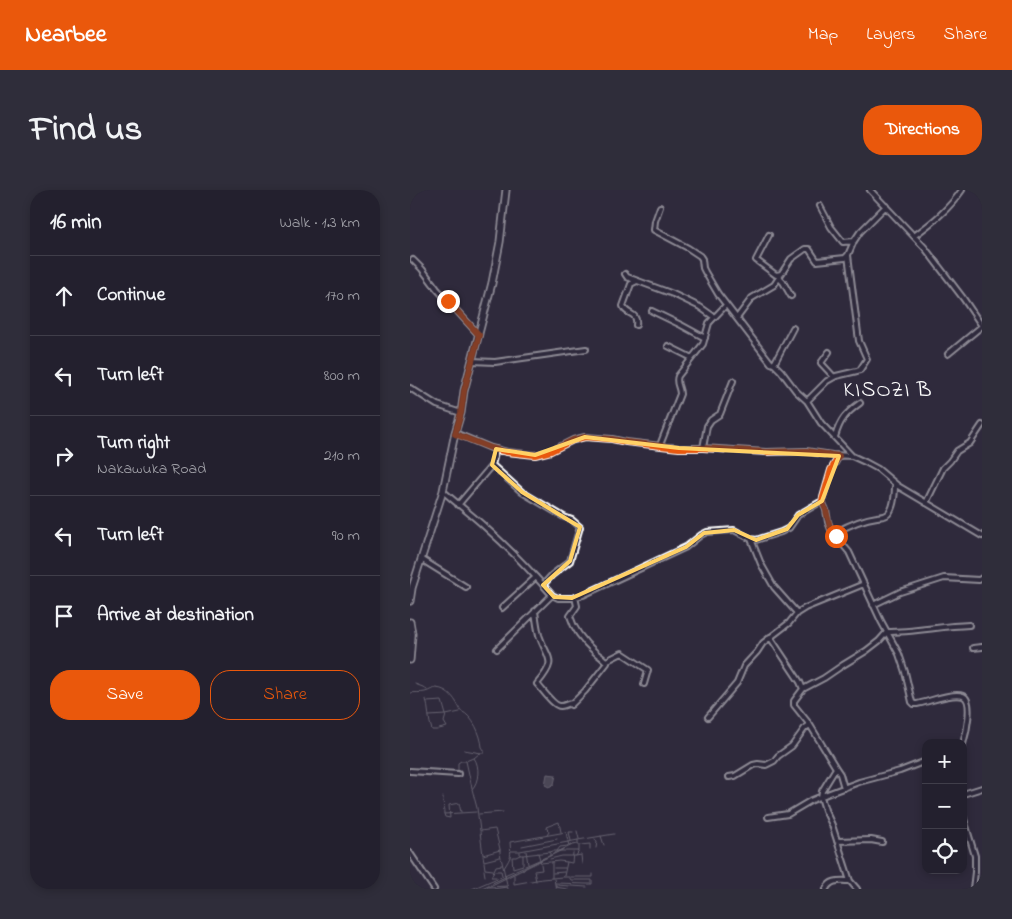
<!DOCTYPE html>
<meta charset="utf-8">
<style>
:root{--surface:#23202e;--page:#2f2d3a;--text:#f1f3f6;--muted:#a3a3aa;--line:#403e4a;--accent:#ea580c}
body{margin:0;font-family:"Indie Flower",sans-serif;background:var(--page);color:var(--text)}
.controls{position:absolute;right:15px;bottom:15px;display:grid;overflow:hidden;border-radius:10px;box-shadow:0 2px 8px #0003}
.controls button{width:45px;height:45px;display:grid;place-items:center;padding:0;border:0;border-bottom:1px solid var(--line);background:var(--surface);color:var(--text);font:25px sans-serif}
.stop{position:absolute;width:15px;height:15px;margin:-11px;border:4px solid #ea580c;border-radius:50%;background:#fff}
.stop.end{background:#ea580c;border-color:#fff;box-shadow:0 1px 5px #0008}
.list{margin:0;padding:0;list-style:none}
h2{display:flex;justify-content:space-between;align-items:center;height:65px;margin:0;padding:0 20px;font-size:21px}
h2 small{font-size:16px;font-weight:400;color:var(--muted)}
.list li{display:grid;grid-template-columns:32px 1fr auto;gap:15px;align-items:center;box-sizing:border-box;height:80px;padding:0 20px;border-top:1px solid var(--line)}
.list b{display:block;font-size:19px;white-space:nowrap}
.list p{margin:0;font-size:16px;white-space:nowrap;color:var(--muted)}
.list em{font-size:16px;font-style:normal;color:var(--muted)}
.actions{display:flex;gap:10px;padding:15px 20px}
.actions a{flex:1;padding:11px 0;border:1px solid var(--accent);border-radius:20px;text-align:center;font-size:18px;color:var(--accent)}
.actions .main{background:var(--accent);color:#fff}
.icon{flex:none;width:28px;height:28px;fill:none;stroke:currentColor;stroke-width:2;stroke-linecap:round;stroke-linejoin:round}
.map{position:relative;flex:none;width:572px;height:699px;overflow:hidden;border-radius:20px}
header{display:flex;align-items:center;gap:30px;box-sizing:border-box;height:70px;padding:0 25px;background:var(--accent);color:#fff}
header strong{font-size:24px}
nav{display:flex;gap:28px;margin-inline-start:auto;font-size:18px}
.intro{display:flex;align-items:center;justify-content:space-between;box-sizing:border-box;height:120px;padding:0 30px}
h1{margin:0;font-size:35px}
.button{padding:12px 22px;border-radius:20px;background:var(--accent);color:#fff;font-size:18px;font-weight:700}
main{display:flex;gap:30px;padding:0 30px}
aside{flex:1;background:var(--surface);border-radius:20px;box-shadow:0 2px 8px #0003}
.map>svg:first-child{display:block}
.water{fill:#6d6a77;stroke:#a7a6ad}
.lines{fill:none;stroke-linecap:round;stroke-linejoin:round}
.stream{stroke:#a7a6ad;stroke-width:1}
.minor-casing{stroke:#fff;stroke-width:8}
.secondary-casing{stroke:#fff;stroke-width:9}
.minor{stroke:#2f2a3d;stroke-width:4}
.secondary{stroke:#2f2a3d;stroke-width:5.5}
.route{stroke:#ea580c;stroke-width:6}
.marked{fill:none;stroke:#ffd166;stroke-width:4;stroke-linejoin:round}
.labels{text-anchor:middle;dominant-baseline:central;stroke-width:5;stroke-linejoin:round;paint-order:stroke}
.quarter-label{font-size:22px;letter-spacing:1px;fill:#fff;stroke:#2f2a3d}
</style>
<header>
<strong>Nearbee</strong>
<nav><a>Map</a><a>Layers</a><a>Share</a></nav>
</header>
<div class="intro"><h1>Find us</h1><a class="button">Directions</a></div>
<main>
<aside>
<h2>16 min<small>Walk · 1.3 km</small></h2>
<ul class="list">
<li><svg class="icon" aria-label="ahead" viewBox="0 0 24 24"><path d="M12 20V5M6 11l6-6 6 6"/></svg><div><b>Continue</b></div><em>170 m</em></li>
<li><svg class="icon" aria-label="left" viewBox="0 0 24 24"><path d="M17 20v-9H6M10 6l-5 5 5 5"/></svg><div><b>Turn left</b></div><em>800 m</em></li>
<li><svg class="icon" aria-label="right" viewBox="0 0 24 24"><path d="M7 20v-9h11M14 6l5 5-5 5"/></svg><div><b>Turn right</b><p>Nakawuka Road</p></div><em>210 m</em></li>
<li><svg class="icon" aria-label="left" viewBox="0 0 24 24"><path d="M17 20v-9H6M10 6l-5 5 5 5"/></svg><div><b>Turn left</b></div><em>90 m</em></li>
<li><svg class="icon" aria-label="arrive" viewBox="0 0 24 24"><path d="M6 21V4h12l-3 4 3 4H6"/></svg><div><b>Arrive at destination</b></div></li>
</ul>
<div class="actions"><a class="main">Save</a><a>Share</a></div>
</aside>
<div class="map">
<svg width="572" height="699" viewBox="0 0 572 699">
<rect width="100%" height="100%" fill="#2f2a3d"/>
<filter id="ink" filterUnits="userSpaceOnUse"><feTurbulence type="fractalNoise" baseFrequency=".02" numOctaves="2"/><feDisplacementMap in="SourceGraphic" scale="10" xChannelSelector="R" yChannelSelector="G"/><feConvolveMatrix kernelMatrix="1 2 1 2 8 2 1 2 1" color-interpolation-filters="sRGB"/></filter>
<g filter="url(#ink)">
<path class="water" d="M137,584L146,585L144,594L139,597L135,595Z"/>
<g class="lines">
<path class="stream" d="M5,494L13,497L17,500
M0,503C5,502 11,503 15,502C20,501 22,498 26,498C40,499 46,511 51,521C63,526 71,545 72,557L74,560V563H70L64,568C70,576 69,592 62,599L67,618L70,641L85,639L90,659V663L98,699
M16,509C19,519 18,530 22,540H28
M17,512L32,511L36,525L34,532L37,537L29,539
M19,526L36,525L50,522
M54,560L71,563
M56,571L63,568
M48,582V573L51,571H56L62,598
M33,607L34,624L66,622
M34,624L35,627L40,628L39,615L49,613L51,622
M69,624L93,622
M167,641L169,649
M70,642L73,665L90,660
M137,645L139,642L136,637L149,632L151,642
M191,646L194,655
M185,649L187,652L186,658
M168,650L204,644
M161,651L159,642H163
M162,655L169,654V661
M170,655L180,654V659
M112,656L147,649
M159,656L158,652L168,650V653
M116,661L118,674
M147,661L150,657L158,656
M110,662V665L106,667H102L103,678L113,675V665H110
M140,662L143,661H169L166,666H152L140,669
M128,663L131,673L140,672
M113,665L140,662V666
M73,666L74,671L90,667
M166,666L171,665L172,674
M74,672L75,679L83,680
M157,672L162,673L163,663
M94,678C102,665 101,667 100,652L156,642L158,652L110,661H101
M144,678H155
M74,680L75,686
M86,681H91L92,685
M143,683L154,682
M104,685V694L132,689L152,687L154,686L157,672L149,671L141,672
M86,687H81L86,676L92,675
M160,687H183V684
M142,688V672
M144,689L146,699
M126,691L124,681L132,680L131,674
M145,693L176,694H182V690H161L159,687H153
M145,695L177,697
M79,697L97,696
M145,697L158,699
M62,699L136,667
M70,699L162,655L74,699
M83,699L97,697"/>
<defs>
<path id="minor" d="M460,0L515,58L553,108L572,136
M410,16L421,37L433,52L444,51
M250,17L245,31L244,40L278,58L290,66L292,69L293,78L295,82L308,104L361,173L364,174L371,181L386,201L397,211L411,233L442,266
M359,45L346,70L366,85L371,84
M504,46C523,32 539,19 552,0
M438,65L444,51L450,42L476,16
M3,70L12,79L27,99L69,145
M215,84L217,87L263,104L290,117L304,127
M369,88L373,92L381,106
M242,121L271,135L295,148
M327,128L342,108L364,95L381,69L395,59H399L407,71L435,68L438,65L449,151L457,169L450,180L447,181L426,186L417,191L397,211
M226,135C228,121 216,126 213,116L221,94L227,91
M258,156L282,168
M419,162L411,173L424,187
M538,164L572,136
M62,171L85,172L176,159
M364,174L383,138
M0,198L27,215L51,223
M45,243L81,258L97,262L125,265L141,261L163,250L175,247L202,249L216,252L269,258H293L356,262L396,261L422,265L442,266L455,272L468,279L488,296L572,346
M425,247C430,230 435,224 450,213
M250,255L270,204C270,197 265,193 268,186L293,154L299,133L316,115
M293,258L297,236L301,230L310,224L323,191
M429,266L421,280L412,311L416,320L418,332L422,342L439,362L471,431L489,464L495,482L502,512L504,514H507C518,512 543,502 553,506C564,510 556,544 553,554
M82,275L112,302L154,327L162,330L170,337L160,371L142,385L133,395
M33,301C46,313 61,324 74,336C98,357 121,381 142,405L148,408H162L173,405L276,357L291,345L297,342L324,340L341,349L346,350L371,342L379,338L388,325L412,311
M516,313L533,278L540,271L547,261L560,253L572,235
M48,315L82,275L86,259
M427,348L426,342C439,335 452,329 467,327C471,326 475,327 478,324C484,318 485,302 485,294
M341,349L351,374L364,397L387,423
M11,369L56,397
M463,415L490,402L534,388L569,390L572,388
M92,418L126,387
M125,421C126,429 127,437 129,445C138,471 148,469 127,494C133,500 144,517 151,516C155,516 158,513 162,513
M360,447L390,492L393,499L384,511V515L400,535L426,578L412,601L411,607L415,620L422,635L440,691L447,699
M563,458L572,457
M87,459L142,405
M196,471L212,463L238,480L234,494
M393,499L414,488L433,475L456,461L469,451L477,442C505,442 531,436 559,435
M161,515L175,501L197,473C194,468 189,466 185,462C175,453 164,440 160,426L167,416L165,407
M298,527L327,493L334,476L347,462L353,453L379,433L387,423L395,418L454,394
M426,578L430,584L434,598
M0,581L48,584
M319,587L325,586L343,575L348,574L356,575L364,571L368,566L382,556L395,538L400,535
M553,604L572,598
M553,626L565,666V682L563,699
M358,627L378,624L400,611L417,604L449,592L490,581L516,571
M427,651L461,650L472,652
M0,663L24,699
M416,699C421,689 430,691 440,691"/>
<path id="secondary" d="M0,411L2,398L33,301L45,243L51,223L54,201L82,93L90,52L96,0
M0,432L2,444L0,470"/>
</defs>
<use href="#minor" class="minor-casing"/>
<use href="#secondary" class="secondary-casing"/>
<use href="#minor" class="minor"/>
<use href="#secondary" class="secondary"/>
</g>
</g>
<g class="lines" filter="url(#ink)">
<path class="route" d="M38,111L69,145L54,201L51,223L45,244L81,258L97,262L125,265L141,261L163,250L175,247L202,249L216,252L269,258H293L356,262L396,261L429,266L421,280L412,311L416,320L420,337L426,346"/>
</g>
<path d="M0 0H572V699H0ZM175,247L269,258L429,266L412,311L388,325L377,339L346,350L324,340L294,343L276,357L162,408L144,407L133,395L160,371L170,337L112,302L82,275L86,259L125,265Z" fill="#2f2a3d" fill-opacity=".55" fill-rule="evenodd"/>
<path class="marked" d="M175,247L269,258L429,266L412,311L388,325L377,339L346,350L324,340L294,343L276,357L162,408L144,407L133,395L160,371L170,337L112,302L82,275L86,259L125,265Z"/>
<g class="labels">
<g class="quarter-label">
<text x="478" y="201">KISOZI B</text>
</g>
</g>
</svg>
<div class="controls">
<button>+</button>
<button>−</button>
<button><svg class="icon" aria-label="locate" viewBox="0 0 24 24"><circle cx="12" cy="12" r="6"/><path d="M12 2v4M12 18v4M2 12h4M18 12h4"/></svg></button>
</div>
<div class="stop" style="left:426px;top:346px"></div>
<div class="stop end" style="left:38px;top:111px"></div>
</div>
</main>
